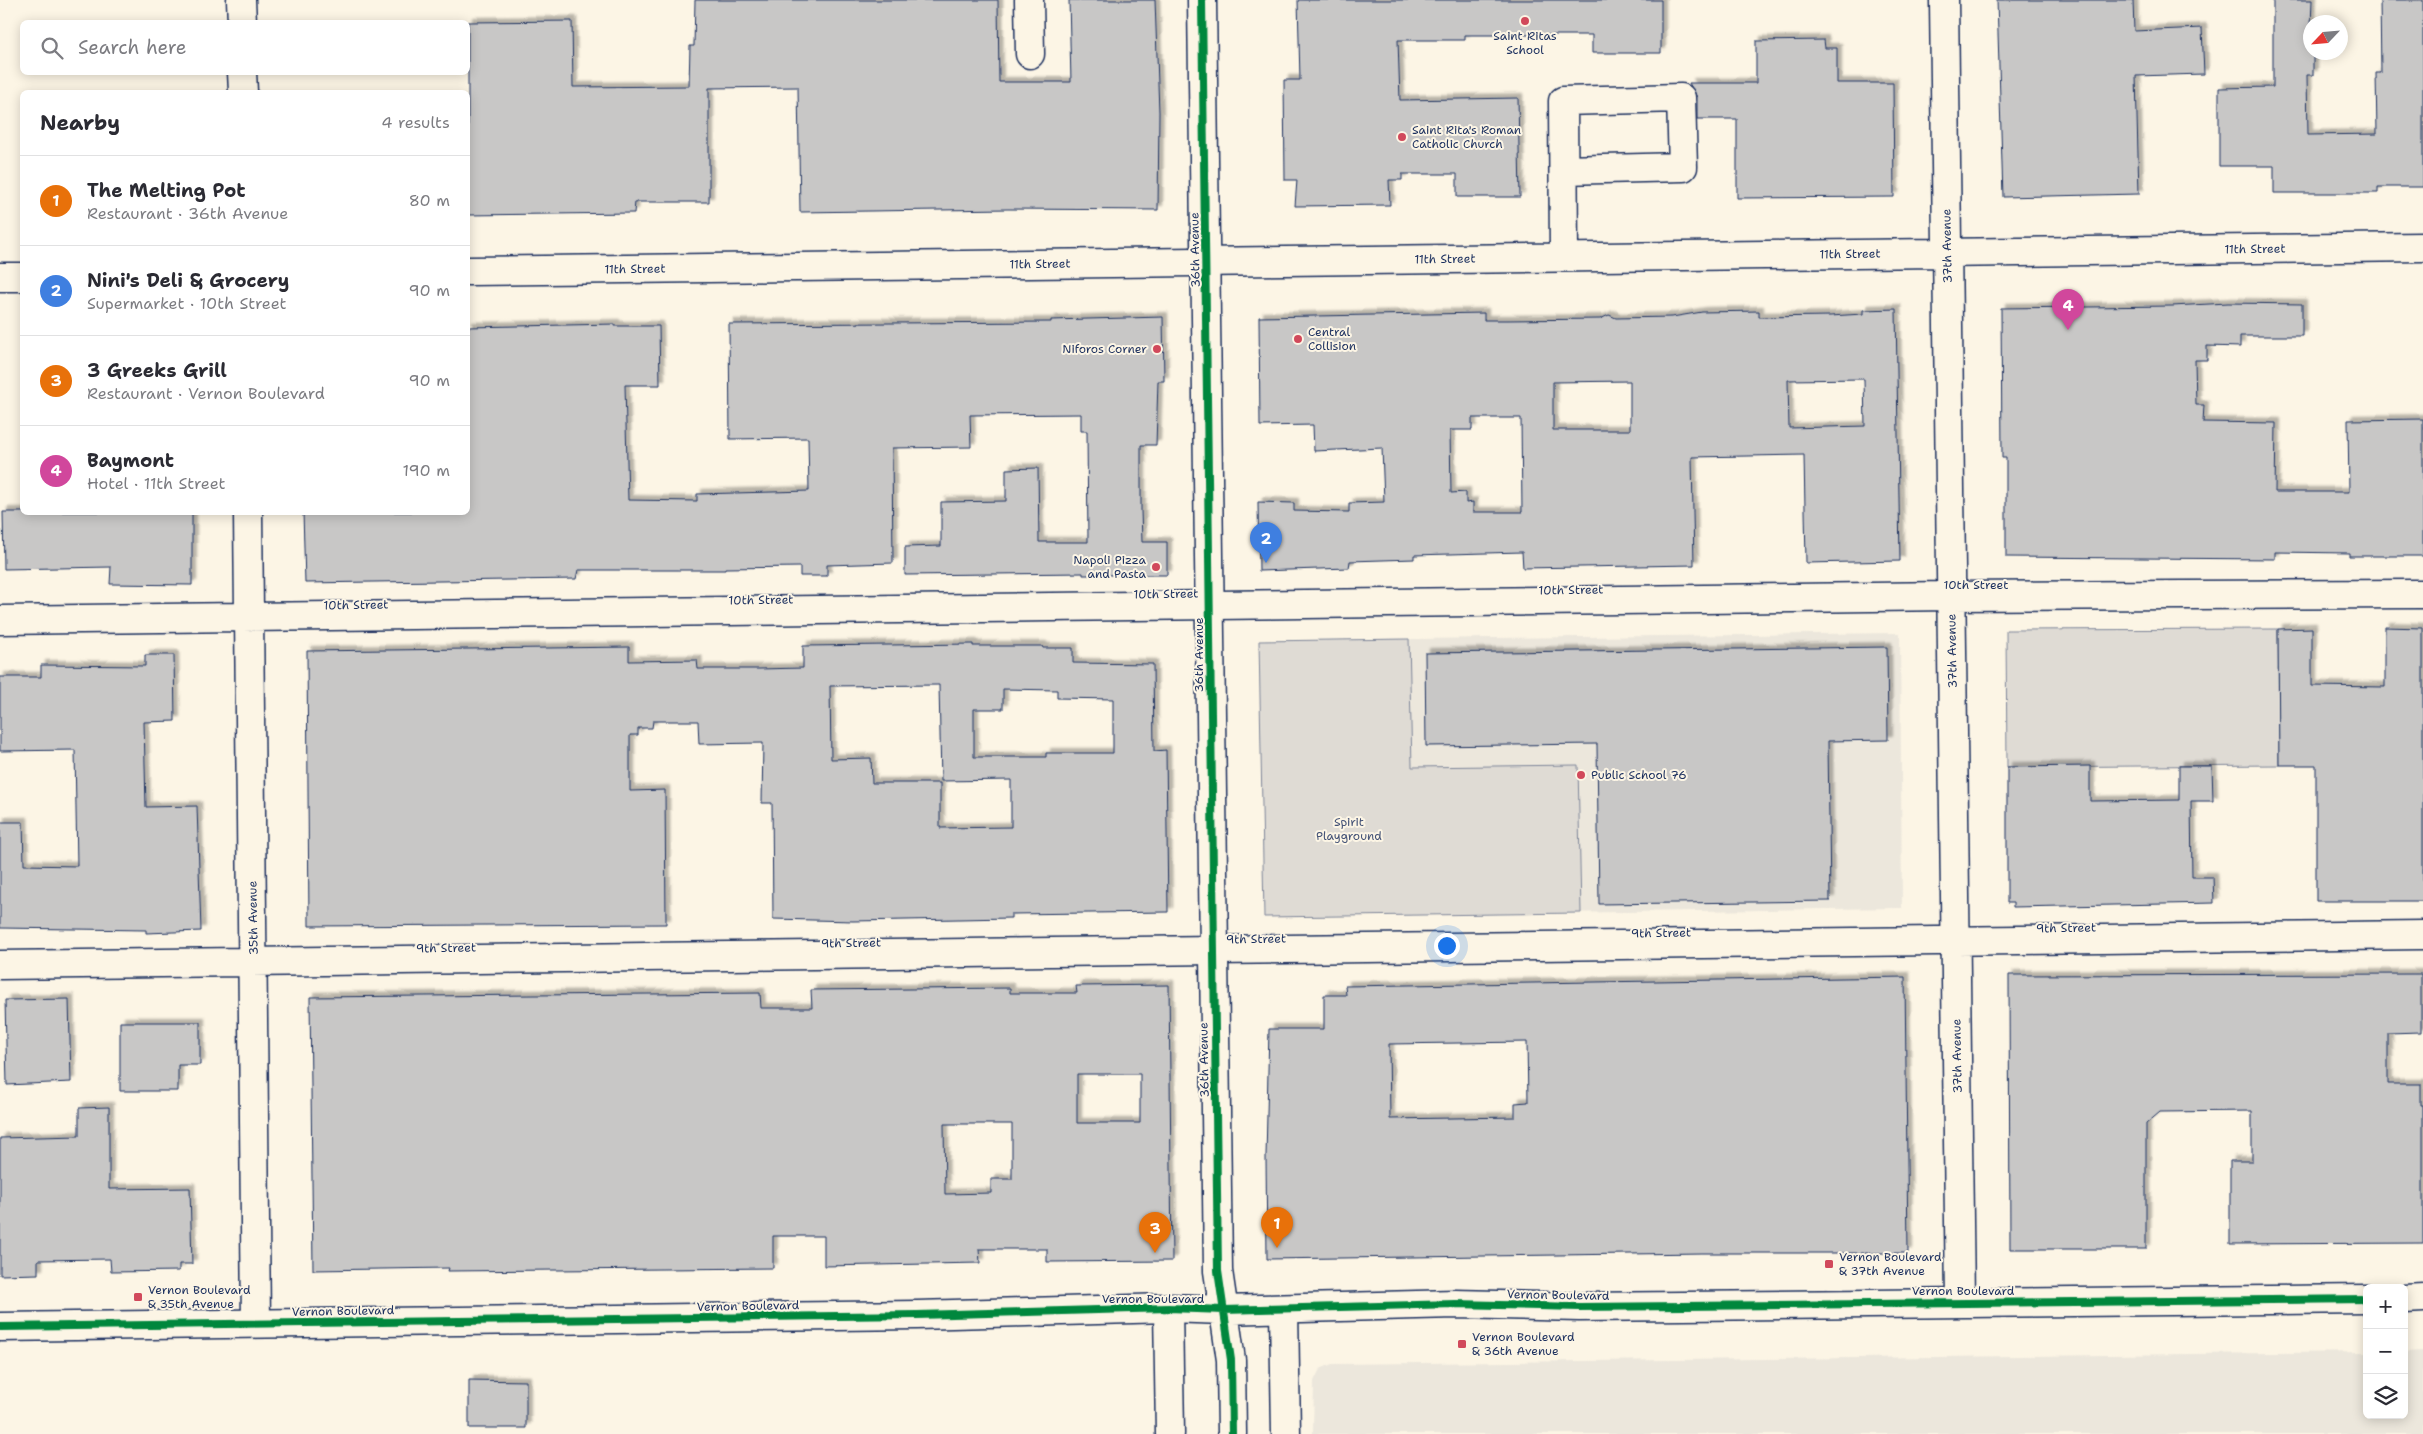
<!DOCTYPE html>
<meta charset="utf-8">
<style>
:root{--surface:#fff;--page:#f2f2f3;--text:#2b2b33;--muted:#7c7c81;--line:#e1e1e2;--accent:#1a73e8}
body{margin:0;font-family:"Shantell Sans",sans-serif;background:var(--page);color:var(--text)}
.controls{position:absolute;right:15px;bottom:15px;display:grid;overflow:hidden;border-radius:8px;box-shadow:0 2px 12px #0003}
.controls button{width:45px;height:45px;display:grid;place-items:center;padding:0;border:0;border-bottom:1px solid var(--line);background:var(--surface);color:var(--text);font:25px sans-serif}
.compass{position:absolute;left:2303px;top:15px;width:45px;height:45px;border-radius:50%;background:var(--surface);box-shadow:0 2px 12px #0003;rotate:244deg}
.you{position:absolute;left:1446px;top:945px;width:18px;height:18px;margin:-12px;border:4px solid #fff;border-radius:50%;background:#1a73e8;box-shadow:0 0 0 8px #1a73e833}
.badge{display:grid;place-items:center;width:32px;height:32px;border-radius:50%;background:var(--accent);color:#fff;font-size:16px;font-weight:700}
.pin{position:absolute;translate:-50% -41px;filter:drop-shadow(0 1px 2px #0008)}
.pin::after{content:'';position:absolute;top:26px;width:18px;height:15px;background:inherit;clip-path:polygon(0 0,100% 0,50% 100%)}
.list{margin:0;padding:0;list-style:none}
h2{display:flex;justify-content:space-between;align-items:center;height:65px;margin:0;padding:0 20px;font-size:21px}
h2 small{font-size:16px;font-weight:400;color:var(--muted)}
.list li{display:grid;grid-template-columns:32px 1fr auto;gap:15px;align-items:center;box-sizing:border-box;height:90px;padding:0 20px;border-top:1px solid var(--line)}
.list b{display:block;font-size:19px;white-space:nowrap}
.list p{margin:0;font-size:16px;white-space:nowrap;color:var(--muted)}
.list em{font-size:16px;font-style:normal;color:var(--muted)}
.icon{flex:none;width:28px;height:28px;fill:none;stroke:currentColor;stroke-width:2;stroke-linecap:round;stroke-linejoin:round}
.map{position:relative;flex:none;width:2423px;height:1434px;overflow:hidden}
.search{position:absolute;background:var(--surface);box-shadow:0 2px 12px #0003;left:20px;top:20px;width:450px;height:55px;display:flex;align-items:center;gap:12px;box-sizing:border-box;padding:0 18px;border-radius:8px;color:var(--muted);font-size:19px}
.panel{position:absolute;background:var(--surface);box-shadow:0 2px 12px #0003;left:20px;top:90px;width:450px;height:425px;border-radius:8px}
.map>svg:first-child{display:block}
.built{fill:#ece7dc}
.green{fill:#dfdbd4;stroke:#7d8599}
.building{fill:#c8c7c6;stroke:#1b2f5e;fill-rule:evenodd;filter:url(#shadow)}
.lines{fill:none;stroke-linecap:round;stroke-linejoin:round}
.minor-casing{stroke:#1b2f5e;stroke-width:31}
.major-casing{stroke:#1b2f5e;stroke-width:31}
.minor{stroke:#fcf5e5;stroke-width:28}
.major{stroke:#fcf5e5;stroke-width:28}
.cycleway-casing{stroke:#fcf5e5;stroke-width:11}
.cycleway{stroke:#00873e;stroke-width:8}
.poi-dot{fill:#d1495b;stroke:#fcf5e5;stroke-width:2}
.labels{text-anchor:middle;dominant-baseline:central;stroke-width:4;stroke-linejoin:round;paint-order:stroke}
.poi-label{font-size:12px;fill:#1b2f5e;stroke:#fcf5e5;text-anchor:start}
.street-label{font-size:12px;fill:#1b2f5e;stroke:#fcf5e5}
.park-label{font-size:12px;fill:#425176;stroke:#fcf5e5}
</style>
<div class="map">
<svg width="2423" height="1434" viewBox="0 0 2423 1434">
<defs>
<filter id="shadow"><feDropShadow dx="4.5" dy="-4.5" stdDeviation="1" flood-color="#0004"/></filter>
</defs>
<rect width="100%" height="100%" fill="#fcf5e5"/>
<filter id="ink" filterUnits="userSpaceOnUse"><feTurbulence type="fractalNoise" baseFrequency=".02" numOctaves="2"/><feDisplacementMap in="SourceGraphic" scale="10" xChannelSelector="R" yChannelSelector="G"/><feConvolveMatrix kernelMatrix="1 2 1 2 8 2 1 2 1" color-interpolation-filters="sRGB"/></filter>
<g filter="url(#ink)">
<path class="built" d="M1900,633L1902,908L1264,917L1259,641Z
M2423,1351V1434H1313L1314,1381L1320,1369L1332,1364L2367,1352V1415H2404V1352Z"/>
<path class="green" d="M2278,629L2279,765L2007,767L2006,630Z
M1409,639L1412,767L1578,765L1581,913L1264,917L1259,641Z"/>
<path class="building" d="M695,0H998L999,82H1071L1069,0H1155L1159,112L1158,210L1008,209L800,212L798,87L709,88V202H635L634,213L468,215V22L572,21L573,87L689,86L690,46H694Z
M1298,0H1661V53H1592V35H1465V40H1398L1400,100L1518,98L1520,197H1457V174H1402V180H1389L1390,205L1295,206L1297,180H1285L1284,80H1300Z
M1997,0H2133L2134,31L2202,28L2204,74L2136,76L2139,194L2003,197Z
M2273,0H2312L2310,52H2313V75H2307L2308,135L2377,134L2376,73H2381L2380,0H2423V187H2378V193H2274V166H2219V88L2273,87Z
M1824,40L1825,48H1837V83H1893L1894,197L1737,198V119H1697V97L1689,83H1756V41Z
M2228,303L2302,304V336H2240V347L2207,346V360H2195L2196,405H2204L2203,422L2276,423L2275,492H2349L2348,420L2423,419V556H2349V553L2275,552V559L2006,557V458H2002L2001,308L2172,306Z
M1896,309L1900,561L1806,563L1804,455L1692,457L1694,565L1523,568L1522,552L1414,555V559L1350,561L1349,568L1259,571L1258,502L1294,503V511L1349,512V503L1384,502L1382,448L1314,451L1313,425L1260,426L1259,317L1484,313V320H1507L1600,319L1609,315L1616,318L1672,317L1702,312L1759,311V317L1830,316L1863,314V310ZM1864,379L1865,426L1789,428L1788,380ZM1630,381V430H1553V382ZM1472,418H1521L1522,512H1473V502L1466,503V492L1451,493L1450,430H1472Z
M1163,317L1164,381H1158L1156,445H1141V510L1142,542H1167V575H1083V573L905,575V547L941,546V502L1006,501V469L1038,468L1039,542H1088L1087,431H1081V414L970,415L971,447L892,448L893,563L827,565V576H800V567L725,568V570H578L576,579L305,583L303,512H468V327L615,324V326H659L660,385H625L628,500L697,501V494L809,491L808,438L730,439L729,324L1051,322V320Z
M3,512H192V585L110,584L111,567L4,569Z
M2385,627L2423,628V901H2316V765H2279L2278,629L2312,628V686L2385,687Z
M973,644V646H1042L1043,648H1073V663L1153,664L1154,751L1166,750L1168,912L1011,914V918L853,921L773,919L772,803H762L763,743L699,744L698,721H653L652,728H638V735H630V791L665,790L666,924L309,926L307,651L629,647V661L697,660L698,669H759L803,668V646ZM939,685L941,781L1011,780V827L940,828V783H872L871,758L831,759L830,686ZM1003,689L1057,690V698L1113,699V753H1046V757H974V709H1003Z
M1887,647L1888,740L1828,741L1830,901L1599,904L1597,744L1426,746L1425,653Z
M145,655H174L175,721L144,722L146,807L197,806L201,931L146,933V930L0,928V822H23L24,865L77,866L75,750L0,751V677H41V665L145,666Z
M2090,766V801L2179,800V766H2212L2213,801H2191L2192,877H2213L2214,903L2013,907V903H2007V767Z
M2421,974V1032L2388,1033V1084H2421V1106H2423V1243L2230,1244V1161H2252V1111L2160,1112L2146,1124V1249H2010L2009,975Z
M1905,977L1908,1253H1702L1267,1259L1266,1157L1269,1029H1324V995H1346L1345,986ZM1527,1042L1528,1102L1515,1103V1117L1390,1119L1389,1044Z
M1169,985L1172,1261L1047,1262V1249H979L980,1263L824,1266V1236H773V1268L448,1271L449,1268L313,1270L310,997L760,993L761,1008H812L811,990L1010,988V993H1077L1076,986ZM1077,1074H1140V1123H1077ZM944,1124H1012V1179H991V1193L945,1194Z
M69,999L71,1082L7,1085L5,1000Z
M120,1022H200V1065H178V1091H120Z
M109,1107V1189L190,1188L192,1264H179V1271L111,1272L110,1259L38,1260V1274L0,1275V1138L79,1136V1108Z
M469,1380L526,1381V1428H469Z"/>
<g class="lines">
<defs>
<path id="minor" d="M241,0L242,22
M1029,0L1030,54
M1944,0L1960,1302
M242,72L243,92
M1564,170L1683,167L1681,98L1563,101L1564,257
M468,271L2423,247
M0,277H22
M248,512L256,1323
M0,620L1951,596L2423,594
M0,965L2423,935
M1168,1308L1170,1434
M1284,1309L1286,1434"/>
<path id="major" d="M1202,0L1218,1271L1231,1360L1232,1434
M2404,1299L2423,1298
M0,1327L917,1315L1168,1308L1224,1310L1455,1304L1579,1307L2367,1299"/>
</defs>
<use href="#minor" class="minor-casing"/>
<use href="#major" class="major-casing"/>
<use href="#minor" class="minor"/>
<use href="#major" class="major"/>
<defs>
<path id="cycleway" d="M1202,0L1218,1271L1231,1360L1232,1434
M0,1327L917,1315L1168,1308L1224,1310L1455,1304L1579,1307L2367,1299"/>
</defs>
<use href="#cycleway" class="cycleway-casing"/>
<use href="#cycleway" class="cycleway"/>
</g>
</g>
<g class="poi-dot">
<circle cx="1525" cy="21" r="5"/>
<circle cx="1402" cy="137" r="5"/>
<circle cx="1298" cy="339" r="5"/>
<circle cx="1157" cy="349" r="5"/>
<circle cx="1156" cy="567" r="5"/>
<circle cx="1581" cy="775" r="5"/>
<rect x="1824" y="1259" width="10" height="10" rx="2.5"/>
<rect x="133" y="1292" width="10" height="10" rx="2.5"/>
<rect x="1457" y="1339" width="10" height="10" rx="2.5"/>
</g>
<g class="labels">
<g class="poi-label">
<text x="1525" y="36" text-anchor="middle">Saint Ritas<tspan x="1525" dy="14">School</tspan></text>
<text x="1412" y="130">Saint Rita's Roman<tspan x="1412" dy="14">Catholic Church</tspan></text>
<text x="1308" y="332">Central<tspan x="1308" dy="14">Collision</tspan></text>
<text x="1147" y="349" text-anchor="end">Niforos Corner</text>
<text x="1146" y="560" text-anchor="end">Napoli Pizza<tspan x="1146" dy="14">and Pasta</tspan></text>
<text x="1591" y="775">Public School 76</text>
<text x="1839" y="1257">Vernon Boulevard<tspan x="1839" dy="14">&amp; 37th Avenue</tspan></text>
<text x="148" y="1290">Vernon Boulevard<tspan x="148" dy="14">&amp; 35th Avenue</tspan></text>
<text x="1472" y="1337">Vernon Boulevard<tspan x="1472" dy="14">&amp; 36th Avenue</tspan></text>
</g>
<g class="street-label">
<text transform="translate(1947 246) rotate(-91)">37th Avenue</text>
<text transform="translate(2255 249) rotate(-1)">11th Street</text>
<text transform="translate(1195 250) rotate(-91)">36th Avenue</text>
<text transform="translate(1850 254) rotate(-1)">11th Street</text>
<text transform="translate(1445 259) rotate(-1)">11th Street</text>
<text transform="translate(1040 264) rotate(-1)">11th Street</text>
<text transform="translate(635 269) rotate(-1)">11th Street</text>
<text x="1976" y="585">10th Street</text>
<text transform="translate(1571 590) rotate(-1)">10th Street</text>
<text transform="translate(1166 594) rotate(-1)">10th Street</text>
<text transform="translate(761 600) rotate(-1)">10th Street</text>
<text transform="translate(356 605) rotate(-1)">10th Street</text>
<text transform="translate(1952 651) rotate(-91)">37th Avenue</text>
<text transform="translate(1199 655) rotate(-90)">36th Avenue</text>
<text transform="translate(253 918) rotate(-91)">35th Avenue</text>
<text transform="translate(2066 928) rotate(-1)">9th Street</text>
<text transform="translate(1661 933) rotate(-1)">9th Street</text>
<text transform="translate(1256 939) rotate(-1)">9th Street</text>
<text transform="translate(851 943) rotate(-1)">9th Street</text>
<text transform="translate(446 948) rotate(-1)">9th Street</text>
<text transform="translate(1957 1056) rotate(-91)">37th Avenue</text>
<text transform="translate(1204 1060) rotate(-91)">36th Avenue</text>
<text x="1963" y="1291">Vernon Boulevard</text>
<text transform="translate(1558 1295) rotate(1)">Vernon Boulevard</text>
<text x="1153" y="1299">Vernon Boulevard</text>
<text transform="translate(748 1306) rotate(-1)">Vernon Boulevard</text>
<text transform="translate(343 1311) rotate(-1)">Vernon Boulevard</text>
</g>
<g class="park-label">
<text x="1349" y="822">Spirit<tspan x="1349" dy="14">Playground</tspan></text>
</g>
</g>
</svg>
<div class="controls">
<button>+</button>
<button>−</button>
<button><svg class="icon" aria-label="layers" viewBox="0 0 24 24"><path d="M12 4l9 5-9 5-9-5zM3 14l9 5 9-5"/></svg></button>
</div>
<svg class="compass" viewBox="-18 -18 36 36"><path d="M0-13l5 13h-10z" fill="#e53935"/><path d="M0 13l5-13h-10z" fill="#7c7c81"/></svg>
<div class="you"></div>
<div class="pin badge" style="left:1277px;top:1248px;background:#e8710a">1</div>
<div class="pin badge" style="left:1266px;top:563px;background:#3f7fe0">2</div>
<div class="pin badge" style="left:1155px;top:1253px;background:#e8710a">3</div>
<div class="pin badge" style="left:2068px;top:330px;background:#d1479c">4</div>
<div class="search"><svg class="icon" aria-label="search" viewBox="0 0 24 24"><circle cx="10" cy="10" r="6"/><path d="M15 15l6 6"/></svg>Search here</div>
<section class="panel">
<h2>Nearby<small>4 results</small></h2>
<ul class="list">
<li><span class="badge" style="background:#e8710a">1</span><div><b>The Melting Pot</b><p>Restaurant · 36th Avenue</p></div><em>80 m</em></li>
<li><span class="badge" style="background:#3f7fe0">2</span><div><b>Nini's Deli &amp; Grocery</b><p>Supermarket · 10th Street</p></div><em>90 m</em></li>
<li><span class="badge" style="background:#e8710a">3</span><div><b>3 Greeks Grill</b><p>Restaurant · Vernon Boulevard</p></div><em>90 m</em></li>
<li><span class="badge" style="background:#d1479c">4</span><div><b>Baymont</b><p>Hotel · 11th Street</p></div><em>190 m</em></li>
</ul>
</section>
</div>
